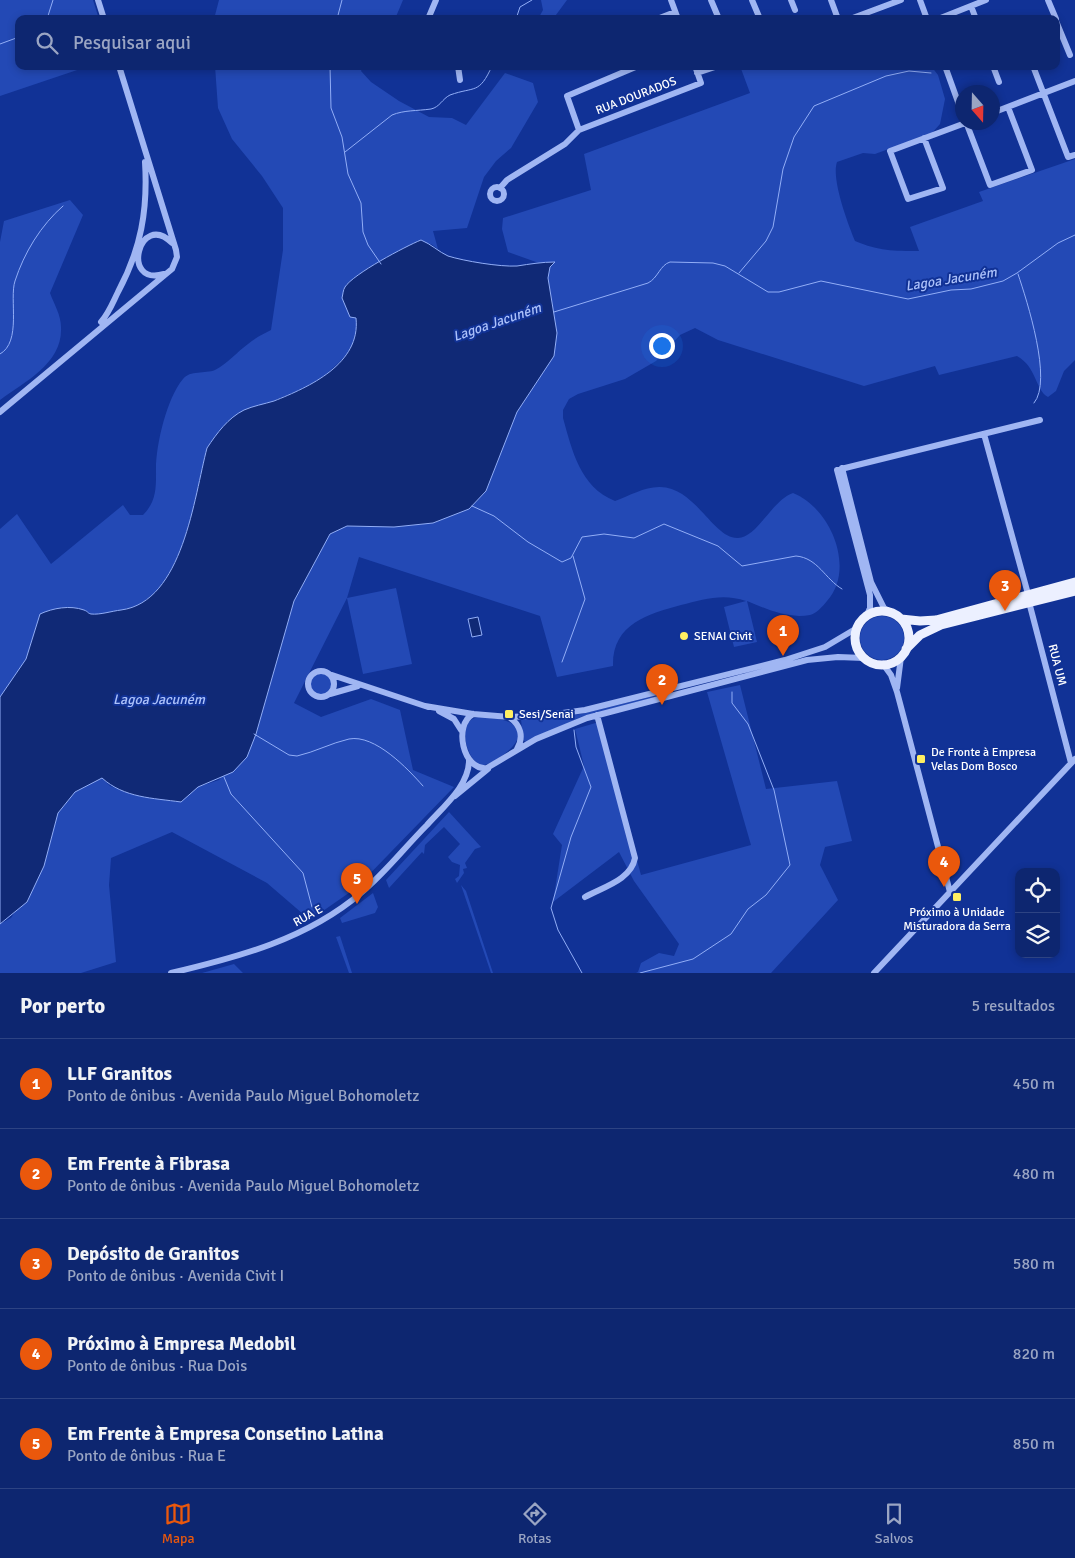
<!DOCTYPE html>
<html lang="pt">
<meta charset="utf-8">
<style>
:root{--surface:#0d2670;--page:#162e75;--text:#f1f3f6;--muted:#9aa5c3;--line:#2d4383;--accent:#ea580c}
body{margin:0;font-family:Signika,sans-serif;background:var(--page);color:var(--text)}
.controls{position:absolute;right:15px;bottom:15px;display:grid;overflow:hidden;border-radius:10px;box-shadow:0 2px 8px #0003}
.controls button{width:45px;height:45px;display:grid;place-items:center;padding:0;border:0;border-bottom:1px solid var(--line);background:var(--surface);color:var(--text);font:25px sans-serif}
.compass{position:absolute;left:955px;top:85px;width:45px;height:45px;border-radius:50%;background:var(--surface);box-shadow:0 2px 8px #0003;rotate:160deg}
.you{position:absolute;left:661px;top:345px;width:18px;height:18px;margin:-12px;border:4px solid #fff;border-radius:50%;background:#1a73e8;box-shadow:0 0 0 8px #1a73e833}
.badge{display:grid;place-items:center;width:32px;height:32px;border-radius:50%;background:var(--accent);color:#fff;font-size:16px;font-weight:700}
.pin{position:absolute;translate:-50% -41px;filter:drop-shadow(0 1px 2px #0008)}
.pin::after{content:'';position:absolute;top:26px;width:18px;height:15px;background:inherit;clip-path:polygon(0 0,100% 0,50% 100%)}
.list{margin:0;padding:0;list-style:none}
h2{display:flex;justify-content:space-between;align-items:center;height:65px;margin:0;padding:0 20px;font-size:21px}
h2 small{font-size:16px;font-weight:400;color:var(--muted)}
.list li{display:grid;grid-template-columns:32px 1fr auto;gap:15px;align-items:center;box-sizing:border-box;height:90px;padding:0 20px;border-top:1px solid var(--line)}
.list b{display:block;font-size:19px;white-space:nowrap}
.list p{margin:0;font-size:16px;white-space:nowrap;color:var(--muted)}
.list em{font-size:16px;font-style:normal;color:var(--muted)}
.icon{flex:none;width:28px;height:28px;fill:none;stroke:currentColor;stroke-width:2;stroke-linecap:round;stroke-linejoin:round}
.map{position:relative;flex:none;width:1075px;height:973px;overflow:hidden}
.search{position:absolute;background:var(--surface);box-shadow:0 2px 8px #0003;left:15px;right:15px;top:15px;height:55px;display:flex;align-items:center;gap:12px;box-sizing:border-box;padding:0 18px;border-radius:10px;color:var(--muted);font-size:19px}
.sheet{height:515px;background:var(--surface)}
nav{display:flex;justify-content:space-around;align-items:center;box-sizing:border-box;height:70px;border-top:1px solid var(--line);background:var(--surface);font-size:14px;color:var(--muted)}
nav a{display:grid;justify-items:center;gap:2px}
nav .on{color:var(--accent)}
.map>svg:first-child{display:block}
.green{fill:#2349b5}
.water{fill:#102976;stroke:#92aef7}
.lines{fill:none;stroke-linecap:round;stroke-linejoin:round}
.stream{stroke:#92aef7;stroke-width:1}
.minor{stroke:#a0b6f3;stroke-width:6}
.major{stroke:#ecf0ff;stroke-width:9}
.poi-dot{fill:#ffef62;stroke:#113296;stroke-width:2}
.labels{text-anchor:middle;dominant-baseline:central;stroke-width:4;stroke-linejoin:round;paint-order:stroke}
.street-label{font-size:12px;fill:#fff;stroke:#113296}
.poi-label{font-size:12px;fill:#fff;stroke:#113296;text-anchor:start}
.water-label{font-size:14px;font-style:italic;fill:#acc1fa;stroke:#113296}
</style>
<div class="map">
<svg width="1075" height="973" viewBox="0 0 1075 973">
<rect width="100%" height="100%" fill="#113296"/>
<path class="green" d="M0,0H93L99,19H19V66H89L0,96Z
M219,0H403L395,19H214Z
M541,0H567L553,19H538L543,10Z
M215,66H363L361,71L371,82L399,101L429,117L452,118L466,125L505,73L533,83L538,102L511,148L496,161L484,177L467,228L433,231L438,249L431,244L398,253L355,277L357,323L352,350L318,382L273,401L245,410L213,439L207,448C194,497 183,602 121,610C112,611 100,615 91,614C87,613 88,612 84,610C71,605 53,608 40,614L26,659L0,697V529L17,514L51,564L123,505L130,515H143C157,501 156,487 156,469C156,444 167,398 183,379C190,370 205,374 215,370C227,364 237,352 248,344C255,338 263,334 271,330L283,250V208L262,176L232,139L218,108Z
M740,66H931L938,75L945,99L940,124L932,133L875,154L863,153L837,162C831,179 848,224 855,241C879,251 893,251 919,251L910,227L983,201L979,192L1075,159V360L1064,371L1056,391L1048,397C1035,390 1037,367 1017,356L939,375L935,366L864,386L718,340L695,328L680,335L656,361L625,379L578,394L569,399L563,410V418C572,450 580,487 615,501C629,496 644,487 659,487C695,486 713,539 738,538C758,537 771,501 793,493C831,508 856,569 827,601C823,606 816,614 810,615C787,619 767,609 747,601L757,642L734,647L724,607L746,601C724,593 703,599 681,605C648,614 612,624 613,666L557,677L540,616L359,557L347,598L396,588L412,664L363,674L347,598L294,703L321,717L371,699L400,710L413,770L454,787L356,888L310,920L267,883L172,832L111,858L109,885L116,962L81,973H0V924L11,918L44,866L58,813L75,792L102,778L110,786L134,795L170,800L185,796L198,787L219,780L256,734L294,601L330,534L347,526L394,527L433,523L469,509L486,491L517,412L554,356L557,333L548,278L550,267L508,252L502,229L503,218L591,190L584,154L750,93Z
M70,200L83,215L50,293C54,304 61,315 61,327C63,363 26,381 0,400V242L4,221Z
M860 638a22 22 0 1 1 44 0a22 22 0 1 1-44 0Z
M309 684a12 12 0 1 1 24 0a12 12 0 1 1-24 0Z
M740,685L766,789L837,781L852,841L825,847L820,865L838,900L771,973H636L638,972L641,963L659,953L674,956L679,944L634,881L619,852L553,902L562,845L553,834L584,766L575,729L599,722L641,875L751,845L707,692Z
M666,693L667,694L581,717L526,742L523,740L521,719L581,714Z
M478,717C487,718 501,718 509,722C537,736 496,763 481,766C466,759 456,721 478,717Z
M449,812L481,847L475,849L465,863L467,868L463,869L464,873L457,883L455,879L459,876L460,865L452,862L448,857L460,844L444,827L425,845L424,854L422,852L389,888L386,880Z
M461,885L466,891L493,973H491Z
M373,893L378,907L375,913L342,923L340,918Z
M340,936L352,973H349L336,937Z
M234,964L243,973H202Z"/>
<path class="water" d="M421,240C431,244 439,252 448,256C464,261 500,267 517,266C530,264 542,262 555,262L550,267L548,278L557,333L554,356L517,412L486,491L469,509L433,523L394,527L347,526L330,534L294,601L256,734L247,757L233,772L198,787L181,802C153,798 124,798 102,778L75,792L58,813L44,866L27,902L0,924V697L26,659L40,614C53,608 70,605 84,610C89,612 87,613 91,614C100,615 112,611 121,610C183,602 194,497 207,448C217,433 228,418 244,410C253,406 264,404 274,401C309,387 361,364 356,318L350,317L342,298C343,294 343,290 345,287C353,274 406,246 421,240Z
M478,617L482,635L472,637L468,619Z"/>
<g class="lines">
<path class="stream" d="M47,19L53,0
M337,19L342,0
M516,19L520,7L532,0
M0,44L19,37
M330,66L331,108L342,137L348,174L361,203L363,232L368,245L381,264
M345,152L392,115C404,110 417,111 431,109C440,107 442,99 450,95C475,86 479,95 492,66
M739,273L766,241L773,227L783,169L794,137L814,106L886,76L909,71L931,73
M1018,274C1027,301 1053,381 1034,403
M554,312L648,283C658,278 660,265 670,262L713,263L725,266L768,292H779L821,281L908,299L951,290L971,289L1003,281L1017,273L1058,243L1075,235
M0,354C22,342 9,299 15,281C24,253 41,225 63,206
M472,506L494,516L528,542L562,562L571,558L582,537L604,534L634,538L664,524L718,546L742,566L796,556C818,558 825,579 842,589
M562,662L585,599L573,556
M574,730L576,747L591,787L571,837L551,908L558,930L582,973
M254,734L289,755L297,756C315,752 331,743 349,739C375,734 408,769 423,786
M224,777L231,794L303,873L312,907
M640,973L693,959L731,934L748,909L766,895L790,865L774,790L748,724L732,703V692"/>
<path class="minor" d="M98,0L104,19
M671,0L678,19
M711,0L719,19
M752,0L760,19
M791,0L795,10
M831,0L838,19
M920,0L927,19
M1048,0L1056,19
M971,6L976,19
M1015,18V19
M428,19L436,0
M657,19L675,12
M850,19L901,0
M938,19L986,0
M1056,21L1070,55
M458,66L460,80
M945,66L962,113
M993,66L999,82
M1033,66L1068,157L1075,155
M697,73L718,66
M992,113L1075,81
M966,122L990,185L1032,170L1008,107
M579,130L567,96L638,66
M924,138L943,188L908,199L890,151L968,122
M490 194a7 7 0 1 1 14 0a7 7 0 1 1-14 0Z
M500,188L507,180L565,144L579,130L701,83L695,66
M164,274C120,287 139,210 172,243
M101,322C109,313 113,302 118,292C141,249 148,210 145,162
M0,412L172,269L177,257L176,250L119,66
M984,434L1028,594
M842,468L871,582L884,608L894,614
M1029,602L1071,763
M867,615L870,608V595L837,470L1040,420
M883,664L891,675L897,692L950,892
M308 684a13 13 0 1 1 26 0a13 13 0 1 1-26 0Z
M329,674L428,707
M897,688L901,657
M330,694L358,686
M425,706L473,714L510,717L548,715L585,710L785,660L825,647L857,628
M439,711L454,719L461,730
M473,714C453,725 463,771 487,768L536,739L587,718L807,660L838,657L864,658
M509,717C521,725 524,737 517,749
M455,796L488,769
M585,897C603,887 631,880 635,858L597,715
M171,973C239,957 307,939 361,893C385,873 405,847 427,825C443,807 470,785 469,759
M874,973L1075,759"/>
<path class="major" d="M855 638a27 27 0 1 1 54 0a27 27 0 1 1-54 0Z
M901,619L920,621L936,620L1075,582
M906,649L920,635L941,625L1075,591"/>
</g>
<g class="poi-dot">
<circle cx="684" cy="636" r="5"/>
<rect x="504" y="709" width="10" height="10" rx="2.5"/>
<rect x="916" y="754" width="10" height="10" rx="2.5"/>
<rect x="952" y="892" width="10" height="10" rx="2.5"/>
</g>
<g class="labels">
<g class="street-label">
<text transform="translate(636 96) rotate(-21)">RUA DOURADOS</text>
<text transform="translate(1057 665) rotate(76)">RUA UM</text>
<text transform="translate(308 916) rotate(-29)">RUA E</text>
</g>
<g class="poi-label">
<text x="694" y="636">SENAI Civit</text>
<text x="519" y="714">Sesi/Senai</text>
<text x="931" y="752">De Fronte à Empresa<tspan x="931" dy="14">Velas Dom Bosco</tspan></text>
<text x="957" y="912" text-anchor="middle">Próximo à Unidade<tspan x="957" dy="14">Misturadora da Serra</tspan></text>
</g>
<g class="water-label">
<text transform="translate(951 279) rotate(-9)">Lagoa Jacuném</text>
<text transform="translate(497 322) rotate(-19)">Lagoa Jacuném</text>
<text x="159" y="699">Lagoa Jacuném</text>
</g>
</g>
</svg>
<div class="controls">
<button><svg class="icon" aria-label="locate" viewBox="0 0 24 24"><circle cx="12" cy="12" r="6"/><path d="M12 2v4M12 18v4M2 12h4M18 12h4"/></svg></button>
<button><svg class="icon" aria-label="layers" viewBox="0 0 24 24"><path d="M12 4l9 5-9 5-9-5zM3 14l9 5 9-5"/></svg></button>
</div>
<svg class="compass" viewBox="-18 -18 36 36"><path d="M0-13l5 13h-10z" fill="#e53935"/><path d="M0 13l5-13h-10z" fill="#9aa5c3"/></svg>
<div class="you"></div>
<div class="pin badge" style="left:783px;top:656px">1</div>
<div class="pin badge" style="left:662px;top:705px">2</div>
<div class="pin badge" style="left:1005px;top:611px">3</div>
<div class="pin badge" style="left:944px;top:887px">4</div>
<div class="pin badge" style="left:357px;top:904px">5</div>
<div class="search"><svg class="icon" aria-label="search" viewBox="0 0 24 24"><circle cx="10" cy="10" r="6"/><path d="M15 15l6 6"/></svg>Pesquisar aqui</div>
</div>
<section class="sheet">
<h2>Por perto<small>5 resultados</small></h2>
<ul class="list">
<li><span class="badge">1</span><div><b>LLF Granitos</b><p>Ponto de ônibus · Avenida Paulo Miguel Bohomoletz</p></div><em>450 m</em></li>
<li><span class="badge">2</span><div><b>Em Frente à Fibrasa</b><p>Ponto de ônibus · Avenida Paulo Miguel Bohomoletz</p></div><em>480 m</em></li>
<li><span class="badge">3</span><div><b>Depósito de Granitos</b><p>Ponto de ônibus · Avenida Civit I</p></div><em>580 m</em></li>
<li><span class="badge">4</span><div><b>Próximo à Empresa Medobil</b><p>Ponto de ônibus · Rua Dois</p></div><em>820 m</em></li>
<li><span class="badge">5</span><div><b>Em Frente à Empresa Consetino Latina</b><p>Ponto de ônibus · Rua E</p></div><em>850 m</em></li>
</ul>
</section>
<nav>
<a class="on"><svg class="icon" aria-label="map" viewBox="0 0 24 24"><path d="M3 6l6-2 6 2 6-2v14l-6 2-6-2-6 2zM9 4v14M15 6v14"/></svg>Mapa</a>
<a><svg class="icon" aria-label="directions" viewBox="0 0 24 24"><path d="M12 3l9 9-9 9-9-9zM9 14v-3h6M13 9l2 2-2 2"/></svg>Rotas</a>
<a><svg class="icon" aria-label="saved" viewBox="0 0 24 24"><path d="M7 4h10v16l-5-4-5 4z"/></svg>Salvos</a>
</nav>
